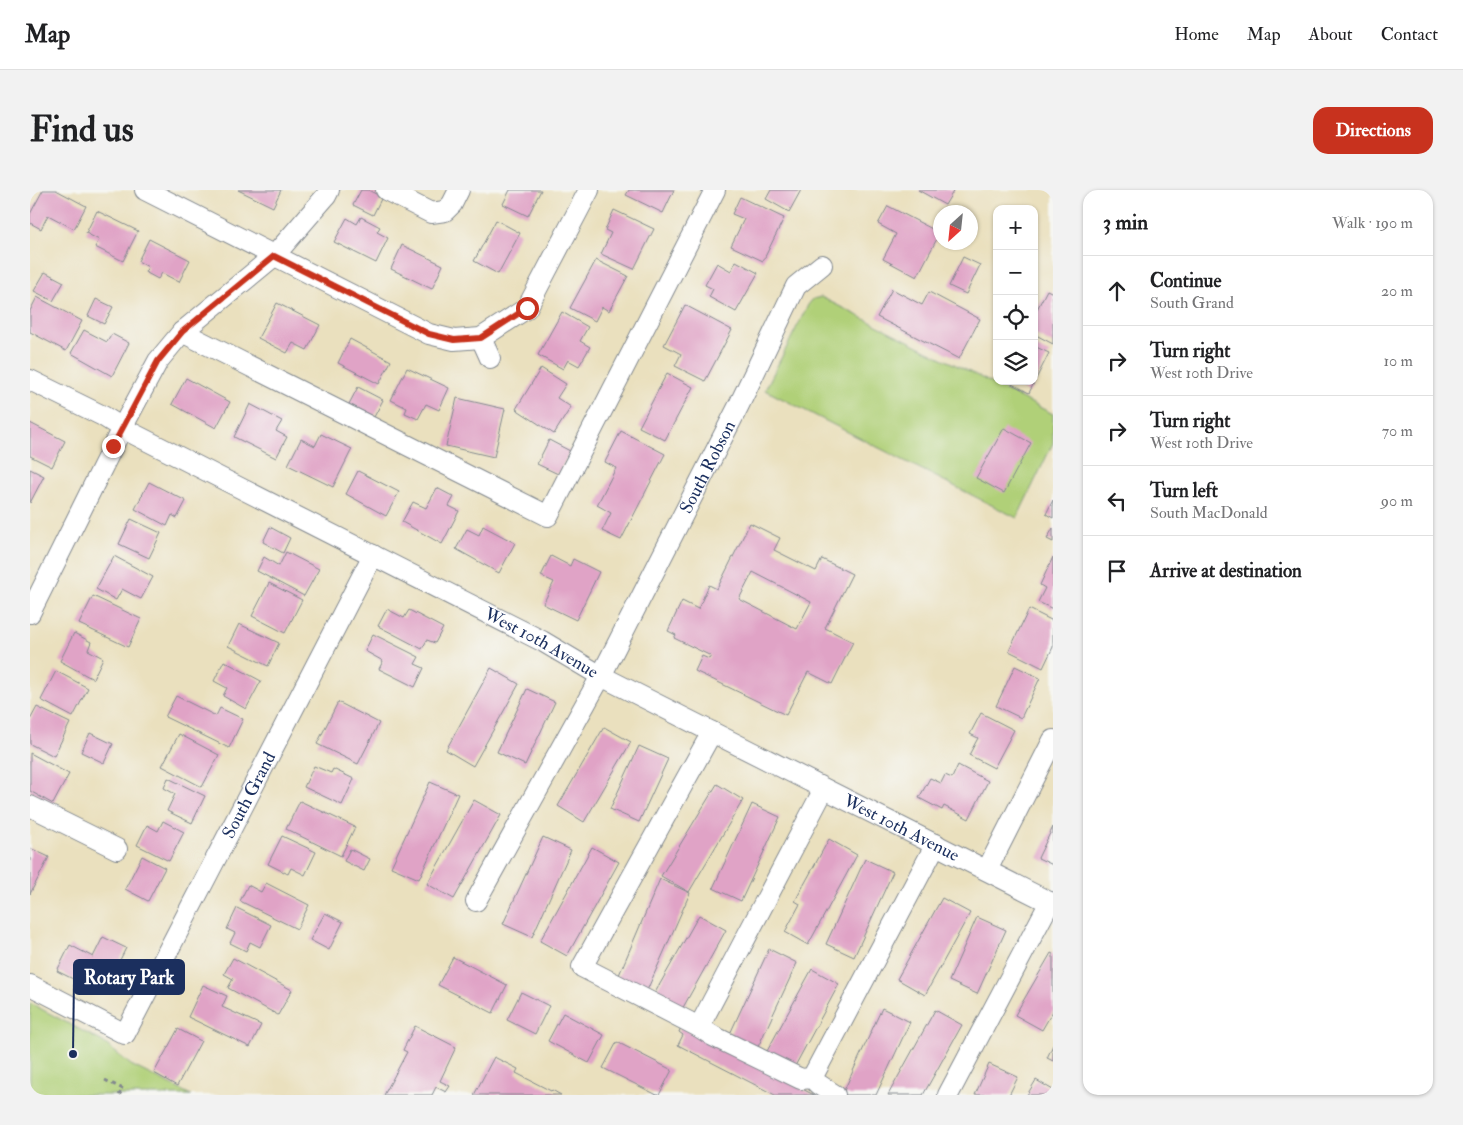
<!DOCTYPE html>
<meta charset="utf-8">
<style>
:root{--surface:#fff;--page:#f2f2f2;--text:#202124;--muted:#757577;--line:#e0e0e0;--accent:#c8321e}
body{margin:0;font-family:"IM FELL Double Pica",serif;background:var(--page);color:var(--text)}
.controls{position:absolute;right:15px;top:15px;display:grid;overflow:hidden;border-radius:10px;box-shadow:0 1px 4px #0004}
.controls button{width:45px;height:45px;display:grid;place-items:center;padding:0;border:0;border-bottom:1px solid var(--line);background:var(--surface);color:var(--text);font:25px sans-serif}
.compass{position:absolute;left:903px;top:15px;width:45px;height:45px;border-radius:50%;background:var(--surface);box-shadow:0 1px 4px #0004;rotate:207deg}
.stop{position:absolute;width:15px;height:15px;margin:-11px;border:4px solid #c8321e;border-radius:50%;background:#fff}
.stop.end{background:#c8321e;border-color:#fff;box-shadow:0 1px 5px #0008}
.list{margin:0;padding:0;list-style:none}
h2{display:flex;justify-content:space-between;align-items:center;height:65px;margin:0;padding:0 20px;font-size:21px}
h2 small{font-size:16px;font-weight:400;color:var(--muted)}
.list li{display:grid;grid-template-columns:32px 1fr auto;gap:15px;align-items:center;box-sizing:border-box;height:70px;padding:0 20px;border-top:1px solid var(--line)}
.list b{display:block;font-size:19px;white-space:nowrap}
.list p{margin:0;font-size:16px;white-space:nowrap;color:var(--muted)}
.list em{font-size:16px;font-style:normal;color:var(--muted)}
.icon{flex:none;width:28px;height:28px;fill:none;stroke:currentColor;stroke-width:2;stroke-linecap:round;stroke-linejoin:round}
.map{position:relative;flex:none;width:1023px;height:905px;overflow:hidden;border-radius:15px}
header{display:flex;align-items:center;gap:30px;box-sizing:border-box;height:70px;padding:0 25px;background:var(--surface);border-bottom:1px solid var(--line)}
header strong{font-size:24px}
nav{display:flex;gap:28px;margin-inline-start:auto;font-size:18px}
.intro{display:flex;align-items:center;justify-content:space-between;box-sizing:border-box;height:120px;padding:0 30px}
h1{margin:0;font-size:35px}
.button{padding:12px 22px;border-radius:15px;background:var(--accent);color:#fff;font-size:18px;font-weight:700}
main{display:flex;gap:30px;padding:0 30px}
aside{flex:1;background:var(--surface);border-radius:15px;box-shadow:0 1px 4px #0004}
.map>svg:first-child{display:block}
.green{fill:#b0d078;stroke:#66806b}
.building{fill:#e0a3c6;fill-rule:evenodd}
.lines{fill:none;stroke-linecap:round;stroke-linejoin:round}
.minor-casing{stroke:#82888e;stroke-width:22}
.path{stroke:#82888e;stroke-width:3;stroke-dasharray:4 4;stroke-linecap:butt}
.minor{stroke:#fff;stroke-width:20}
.route{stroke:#c8321e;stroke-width:6}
.labels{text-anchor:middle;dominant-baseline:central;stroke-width:5;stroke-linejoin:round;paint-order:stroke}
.street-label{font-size:18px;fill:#1b2f5e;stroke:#f6f6f2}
.leader{fill:none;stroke:#1b2f5e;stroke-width:2}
.callout-dot{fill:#1b2f5e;stroke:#f6f6f2;stroke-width:2}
.callout{fill:#1b2f5e;stroke:#1b2f5e;stroke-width:2}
.callout-label{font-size:19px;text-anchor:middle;font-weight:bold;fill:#fff}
</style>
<header>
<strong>Map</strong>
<nav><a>Home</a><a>Map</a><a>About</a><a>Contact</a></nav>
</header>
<div class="intro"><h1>Find us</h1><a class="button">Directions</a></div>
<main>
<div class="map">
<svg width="1023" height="905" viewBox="0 0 1023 905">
<rect width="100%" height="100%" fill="#f6f6f2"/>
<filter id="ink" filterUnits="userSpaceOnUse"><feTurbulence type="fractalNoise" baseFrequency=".02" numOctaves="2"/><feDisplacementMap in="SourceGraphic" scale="10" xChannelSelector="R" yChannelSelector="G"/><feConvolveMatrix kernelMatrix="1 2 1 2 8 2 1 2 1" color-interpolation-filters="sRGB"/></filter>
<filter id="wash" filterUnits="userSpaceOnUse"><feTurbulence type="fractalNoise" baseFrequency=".0096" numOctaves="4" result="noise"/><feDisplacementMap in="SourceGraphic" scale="20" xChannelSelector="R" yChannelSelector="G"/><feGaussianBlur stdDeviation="1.12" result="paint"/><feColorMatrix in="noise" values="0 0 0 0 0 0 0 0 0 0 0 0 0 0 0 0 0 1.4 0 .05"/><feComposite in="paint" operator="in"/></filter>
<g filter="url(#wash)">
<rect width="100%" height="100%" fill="#eae0be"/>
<path class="green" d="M791,107L1023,224V253L987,328L735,200L778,115L783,109Z
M0,813L73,852L101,875L161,905H0Z"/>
<g id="blocks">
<path class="building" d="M13,0H26L56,16L44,39L18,25L11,39L0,33V24Z
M208,0H251L243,17Z
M331,0H338L352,7L343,25L323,15Z
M480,0H511L498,26L473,14Z
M599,0H644L633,23L596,5Z
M741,0H771L759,22L736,9Z
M888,0H924L915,15Z
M710,7L754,28L733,71L701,56L714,29L702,24Z
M858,16L910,43L887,87L853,69L866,44L848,34Z
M584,20L624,39L604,79L571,64L581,43L575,40Z
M67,21L108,41L93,71L65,57L69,50L56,43Z
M331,27L350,37L347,42L358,48L346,73L304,52L317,28L327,34Z
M466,30L490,43L468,84L444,71Z
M119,49L160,70L149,92L132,83L128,89L115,82L118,77L108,71Z
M372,55L413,75L402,99L361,79Z
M933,67L950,75L936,104L919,96Z
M566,70L598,86L579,121L572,117L565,131L540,118Z
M706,71L728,83L706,122L679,107L683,99L675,95L687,73L701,81Z
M15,82L34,92L23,111L4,101Z
M862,99L892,115L899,102L950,129L929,169L847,127Z
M1017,100L1023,103V154L1004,144V125Z
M7,107L52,131L36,161L0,142V121Z
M66,109L83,117L74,134L58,126Z
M247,113L290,135L277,160L263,153L257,163L228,148Z
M655,115L702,140L675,191L645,176L651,164L634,155Z
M532,122L558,137L550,151L560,157L549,176L538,170L533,179L508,165Z
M54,140L77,152L82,144L99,153L82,186L41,163Z
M320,149L361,171L349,194L308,173Z
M1004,156L1019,163L999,203L976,191H1004Z
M377,178L419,198L409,220L396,214L388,229L375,223L377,218L361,210Z
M511,178L536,194L527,208L541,217L524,244L486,219Z
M637,183L663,197L635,250L609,237Z
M156,188L200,212L186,238L142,214Z
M328,197L353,210L344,227L319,214Z
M427,208L475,219L464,267L416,256Z
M220,214L252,231L246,241L257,247L246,268L204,247Z
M0,233L35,251L22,277L0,266Z
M974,238L1001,253L974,303L946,288Z
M591,241L635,264L591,350L572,341L581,323L567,315L586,278L575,272Z
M291,244L322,259L303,297L258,275L271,249L285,256Z
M519,250L540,261L528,284L507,274Z
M0,279L14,286L0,313Z
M328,281L369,302L356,326L316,304Z
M119,292L156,311L147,328L142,325L137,336L105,319Z
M407,298L424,307L419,316L429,321L412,354L372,332L383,312L396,318Z
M1023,310V328L1016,324Z
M101,329L131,343L119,368L89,354Z
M720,333L750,348L744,360L786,381L792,369L822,384L795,438L823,452L802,494L778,482L756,525L665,481L672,466L679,469L681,466L644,448L646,445L638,441L652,411L668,419L679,395L687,399ZM723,382L781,412L767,439L709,409Z
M453,336L485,353L469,383L426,359L437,339L449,345Z
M240,337L260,348L253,363L233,352Z
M1023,338V352L1017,349Z
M256,362L289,379L274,406L227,381L234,367L249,376Z
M84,366L123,387L111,409L92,399L86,410L66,399Z
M521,366L540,376L543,369L569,382L546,430L513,414L524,392L511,386Z
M1023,367V419L1008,412L1015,398L1010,395Z
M239,393L272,410L255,443L222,426Z
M63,406L111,429L98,457L49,434Z
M357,419L374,428L379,420L413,438L405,453L397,450L392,459L348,436Z
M999,419L1023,431V457L1013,478L979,461Z
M209,434L249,453L238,476L198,456Z
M44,443L61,452L58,460L73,468L63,489L30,471Z
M343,444L389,467L385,474L394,478L385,497L349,479L353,471L335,461Z
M194,471L231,491L216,519L193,506L197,498L184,491Z
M985,476L1010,488L991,528L966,516Z
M461,478L489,494L443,576L416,560Z
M26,481L58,498L43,527L11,510Z
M497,499L525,512L495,575L467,562Z
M146,506L186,526L190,518L213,529L199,558L135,527Z
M308,512L349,533L328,574L287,554Z
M7,517L40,533L24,566L0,554V530Z
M951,523L984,540L964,578L939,565L948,548L940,544Z
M574,537L601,552L554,632L528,616Z
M60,543L83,554L74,573L51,562Z
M149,544L189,565L172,597L132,576Z
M609,556L638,569L609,632L580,619Z
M0,563L39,584L23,614L0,601Z
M928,575L958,591L939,629L914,616L912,620L889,608L900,588L911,593L915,585L922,588Z
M284,576L301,583L303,579L324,589L312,615L274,597Z
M138,588L175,606L162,633L137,621L145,604L134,598Z
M400,592L428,604L389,689L361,677Z
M687,594L713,610L659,702L631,686Z
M444,610L471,625L424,709L397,694Z
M270,611L325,637L311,666L256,639Z
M722,614L750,627L711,711L683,698Z
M133,631L154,642L139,671L107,655L117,635L128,641Z
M1023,637V675L1008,668Z
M252,646L286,662L275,685L261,678L258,684L238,674Z
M513,647L541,660L502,747L473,734Z
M799,649L827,665L778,755L755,742L770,714L765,711Z
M562,657L589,672L537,766L510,751Z
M0,658L19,667L0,704Z
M320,659L340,669L334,681L314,671Z
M112,666L135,678L118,711L95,699Z
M835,669L863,682L824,767L796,754Z
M630,689L660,703L615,805L586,792Z
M236,693L279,715L267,739L210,711L218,695L231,702Z
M912,708L940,723L895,805L867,789Z
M207,718L241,735L230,757L220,752L216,761L200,753L205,743L197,739Z
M295,723L313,732L299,760L280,750Z
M669,725L696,740L650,823L622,808Z
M947,727L976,740L947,804L919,791Z
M73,747L96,758L73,804L27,781L40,755L63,767Z
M739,759L767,773L727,859L699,846Z
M1021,763L1023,764V821L1012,840L985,825Z
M423,767L477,795L463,823L408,795Z
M203,768L262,800L248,825L198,798L203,789L194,784Z
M782,779L809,794L764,878L736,863Z
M173,795L197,806L192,817L231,835L220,857L158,827Z
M491,802L519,816L505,844L477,830Z
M852,818L880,832L846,905H812Z
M905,820L932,835L893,905H858Z
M533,823L574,845L559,873L518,851Z
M385,836L426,857L410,891L420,896L416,902L406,897L402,905H354L377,862L373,860Z
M651,837L784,905H745L648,855L653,845L649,842Z
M148,839L171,851L147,896L124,883Z
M587,852L642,880L629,905H627L573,878Z
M1023,855V871L1017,868Z
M464,867L488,879L486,883L521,901L522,900L531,905H444Z
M959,874L988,887L979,905H945Z
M1006,890L1023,900V905H997Z"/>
</g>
</g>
<g filter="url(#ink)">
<use href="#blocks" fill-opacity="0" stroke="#82888e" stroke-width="1"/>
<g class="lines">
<defs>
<g id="minor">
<path d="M115,0L399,144L424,150L451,148L497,118L559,0"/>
<path d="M356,0L401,23L415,21L422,14L429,0"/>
<path d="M152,142L518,326L685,0"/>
<path d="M451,148L460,168"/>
<path id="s1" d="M0,190L73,226L92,238L512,451L571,486L1023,714"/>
<path d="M0,423L92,238L128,171L152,142L244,66L296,6L299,0"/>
<path d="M682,542L552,777L669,837L794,599"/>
<path d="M0,616L87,659"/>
<path d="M957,680L1023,550"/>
<path id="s2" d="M446,711L571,486L709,215L766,96L792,75"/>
<path id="s3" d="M0,795L95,844L343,365"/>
<path d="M669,837L683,846L771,889L782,888L788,894L805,905"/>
<path d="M782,888L906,654"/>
<path d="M918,905L1020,712"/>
</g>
</defs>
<use href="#minor" class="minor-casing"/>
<path class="path" d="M75,890L93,899L89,905"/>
<use href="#minor" class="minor"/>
</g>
</g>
<g class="lines" filter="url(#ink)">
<path class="route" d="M83,256L128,171L152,142L244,66L399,144L424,150L451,148L497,118"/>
</g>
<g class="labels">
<g class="street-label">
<text stroke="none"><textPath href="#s2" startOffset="492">South Robson</textPath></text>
<text stroke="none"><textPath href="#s1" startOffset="575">West 10th Avenue</textPath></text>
<text stroke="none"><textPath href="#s3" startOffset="376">South Grand</textPath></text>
<text stroke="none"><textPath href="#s1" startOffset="980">West 10th Avenue</textPath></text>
</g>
</g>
<path class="leader" d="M43 864L44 787"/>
<circle class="callout-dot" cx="43" cy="864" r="5"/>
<rect class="callout" x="44" y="770" width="110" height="34" rx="5"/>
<g class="callout-label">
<text x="99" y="794">Rotary Park</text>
</g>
</svg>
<div class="controls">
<button>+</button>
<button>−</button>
<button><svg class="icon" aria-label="locate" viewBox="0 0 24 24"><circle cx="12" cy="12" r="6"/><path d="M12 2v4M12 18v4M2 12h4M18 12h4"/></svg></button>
<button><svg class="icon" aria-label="layers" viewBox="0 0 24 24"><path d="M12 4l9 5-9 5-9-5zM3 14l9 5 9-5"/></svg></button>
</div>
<svg class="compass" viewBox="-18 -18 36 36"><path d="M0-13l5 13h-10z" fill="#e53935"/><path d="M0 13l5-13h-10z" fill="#757577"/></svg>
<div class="stop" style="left:497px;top:118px"></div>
<div class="stop end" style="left:83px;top:256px"></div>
</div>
<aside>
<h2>3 min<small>Walk · 190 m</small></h2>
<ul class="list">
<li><svg class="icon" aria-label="ahead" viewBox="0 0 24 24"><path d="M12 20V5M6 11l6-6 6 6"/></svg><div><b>Continue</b><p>South Grand</p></div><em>20 m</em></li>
<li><svg class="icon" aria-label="right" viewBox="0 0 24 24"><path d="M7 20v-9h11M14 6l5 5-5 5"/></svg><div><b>Turn right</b><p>West 10th Drive</p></div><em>10 m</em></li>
<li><svg class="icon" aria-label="right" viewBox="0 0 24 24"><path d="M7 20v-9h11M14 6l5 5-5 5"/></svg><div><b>Turn right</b><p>West 10th Drive</p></div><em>70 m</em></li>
<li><svg class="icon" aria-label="left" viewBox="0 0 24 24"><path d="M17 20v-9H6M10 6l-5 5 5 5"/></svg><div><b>Turn left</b><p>South MacDonald</p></div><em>90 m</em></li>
<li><svg class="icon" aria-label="arrive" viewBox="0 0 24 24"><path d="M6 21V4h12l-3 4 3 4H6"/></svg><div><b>Arrive at destination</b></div></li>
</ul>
</aside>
</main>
